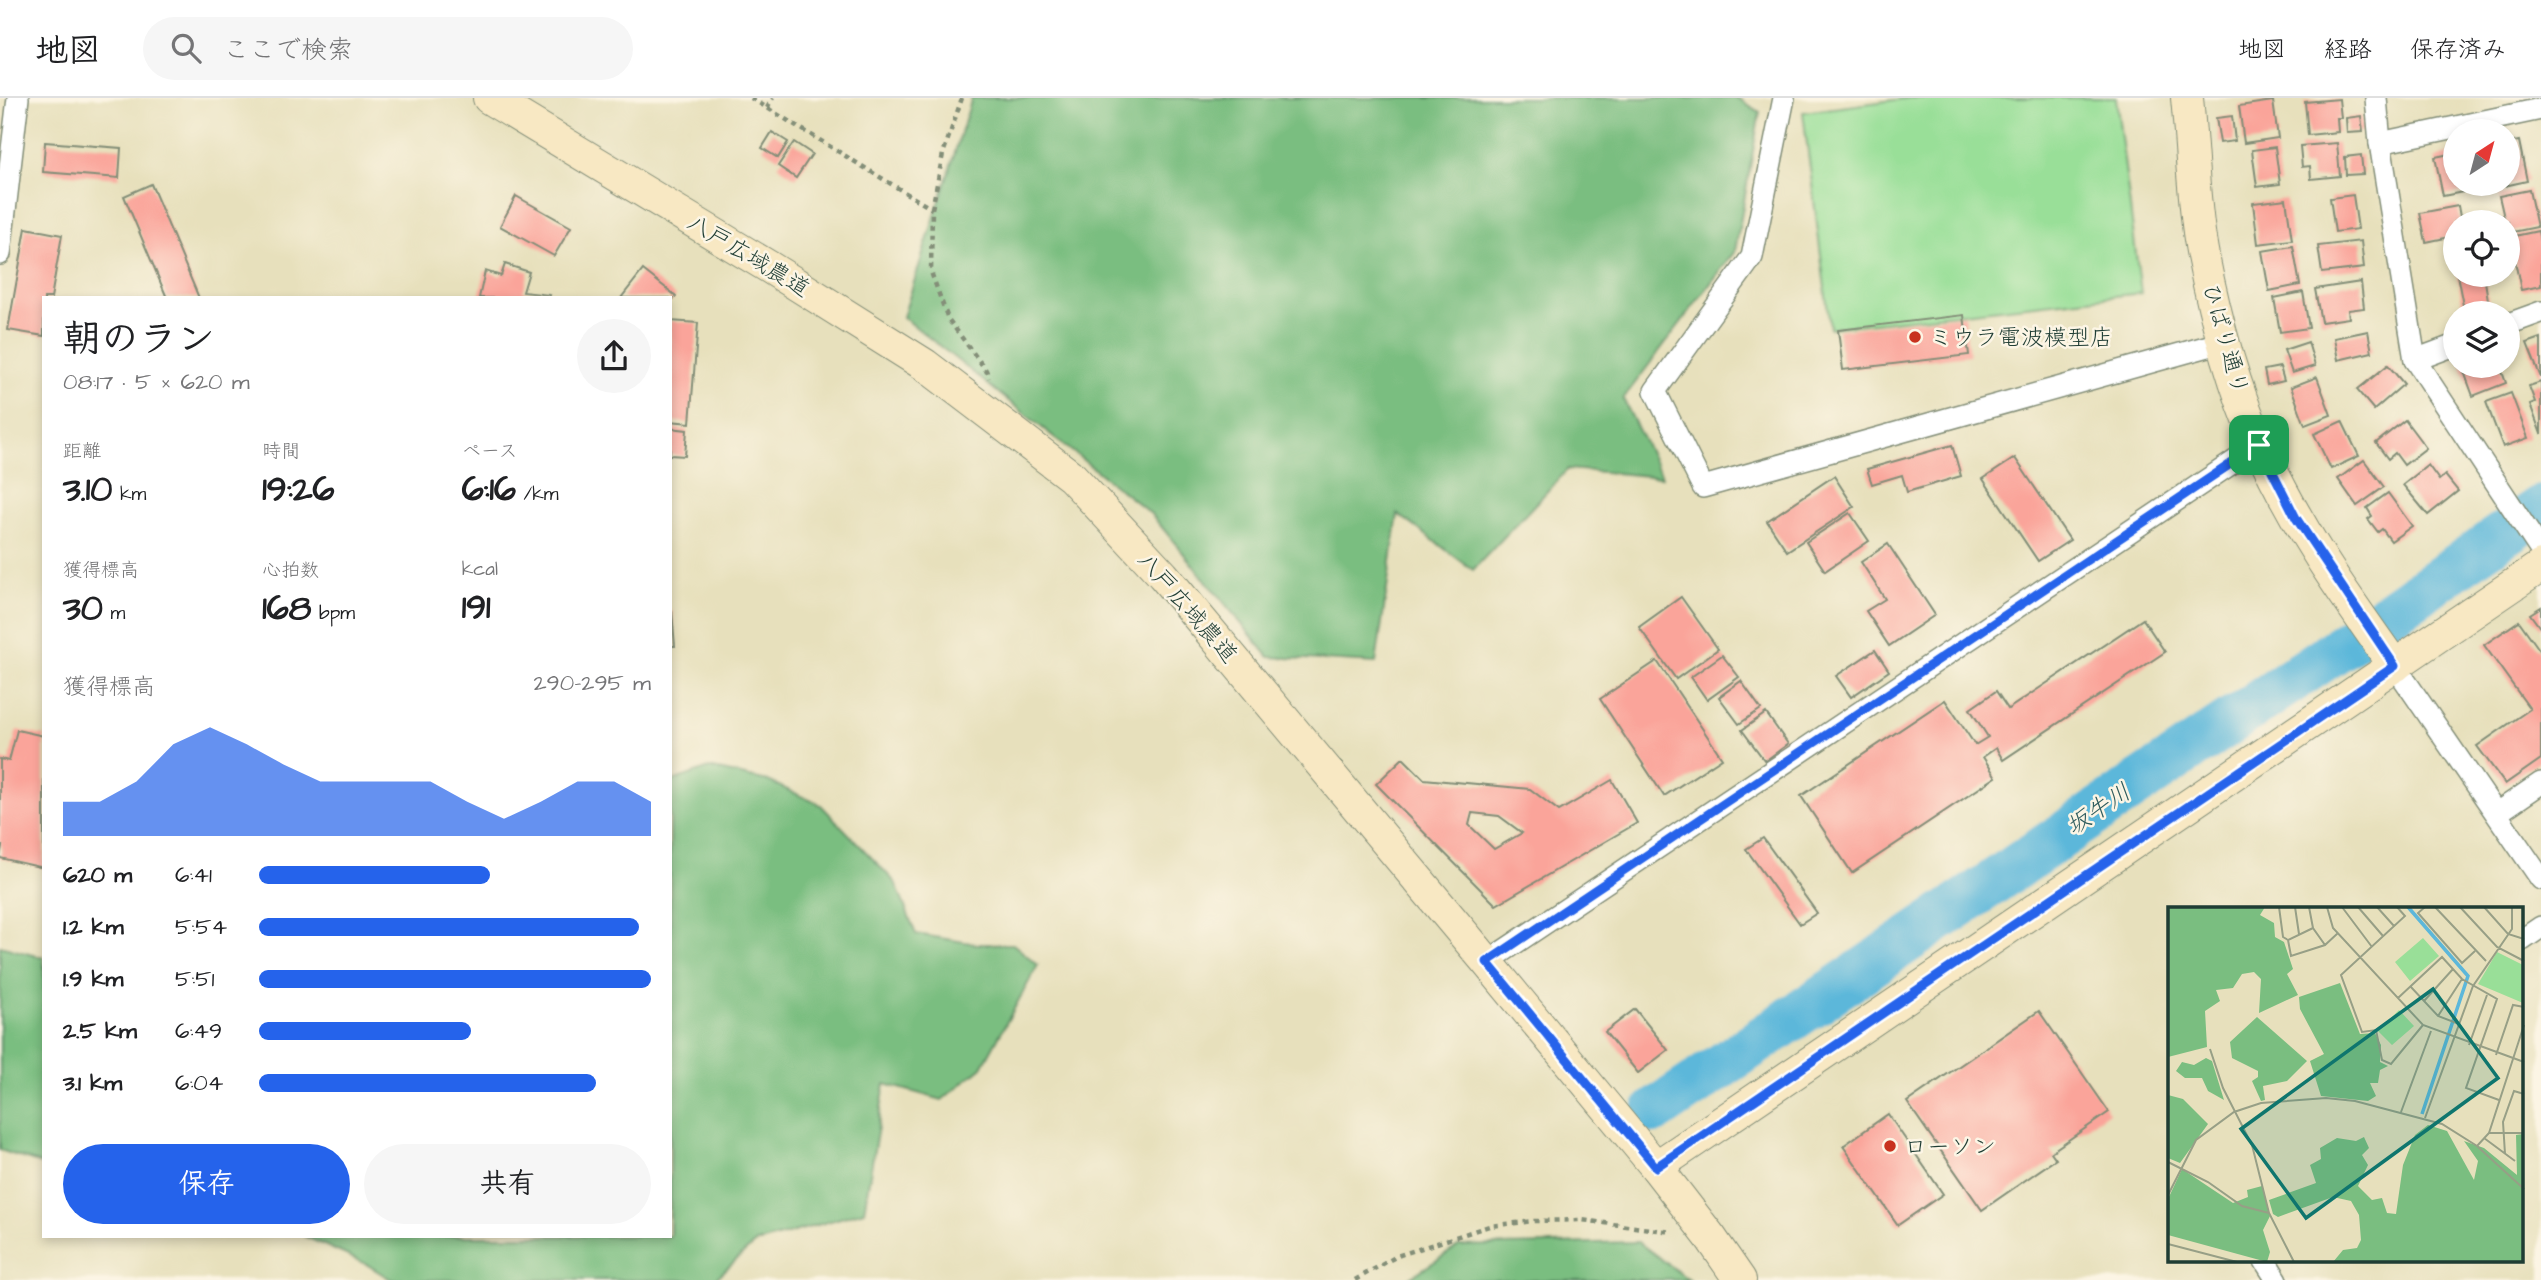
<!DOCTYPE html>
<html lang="ja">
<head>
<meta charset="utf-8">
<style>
  :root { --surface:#fff; --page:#f6f6f6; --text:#202124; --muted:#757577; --line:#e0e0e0; --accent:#2563eb }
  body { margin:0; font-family:"Architects Daughter","Klee One",sans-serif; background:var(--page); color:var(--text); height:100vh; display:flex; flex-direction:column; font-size:26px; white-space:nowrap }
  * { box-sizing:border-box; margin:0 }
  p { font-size:23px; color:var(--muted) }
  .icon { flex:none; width:38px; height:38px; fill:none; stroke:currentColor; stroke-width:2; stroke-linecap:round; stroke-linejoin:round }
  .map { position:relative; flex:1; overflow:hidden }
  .details { position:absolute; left:42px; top:198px; width:630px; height:942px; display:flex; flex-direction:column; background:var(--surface); border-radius:0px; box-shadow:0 4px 10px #0003 }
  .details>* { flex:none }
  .needle { width:46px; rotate:36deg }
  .tools { position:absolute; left:2443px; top:21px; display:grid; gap:14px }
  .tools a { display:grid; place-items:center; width:77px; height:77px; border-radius:50%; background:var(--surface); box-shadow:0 4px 10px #0003; font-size:35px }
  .pin { position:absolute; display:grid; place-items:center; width:60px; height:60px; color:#fff; margin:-30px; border-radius:14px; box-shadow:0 4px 10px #0006 }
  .round { display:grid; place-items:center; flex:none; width:74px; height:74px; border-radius:37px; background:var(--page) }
  .summary { display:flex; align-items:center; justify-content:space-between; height:119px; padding:0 21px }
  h1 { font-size:38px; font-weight:700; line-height:52px }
  .stats { display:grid; grid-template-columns:repeat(3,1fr); gap:10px; height:119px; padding:7px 21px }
  .stats div { display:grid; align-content:center }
  .stats b { font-size:35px; font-weight:700 }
  .stats small { font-size:19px; font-weight:400 }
  .stats p { font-size:19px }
  .chart { height:196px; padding:14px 21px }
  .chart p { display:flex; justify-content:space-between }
  .chart svg { width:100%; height:126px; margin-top:7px; fill:var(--accent); opacity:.7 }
  .button { display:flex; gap:14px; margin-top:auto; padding:14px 21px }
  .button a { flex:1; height:80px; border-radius:42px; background:var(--accent); color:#fff; font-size:28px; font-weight:700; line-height:80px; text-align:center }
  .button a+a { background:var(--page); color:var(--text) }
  ul { padding:0 21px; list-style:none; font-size:23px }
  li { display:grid; grid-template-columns:112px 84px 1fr; align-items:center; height:52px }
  li i { height:18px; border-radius:9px; background:var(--accent) }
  header { display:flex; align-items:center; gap:42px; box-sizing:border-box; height:98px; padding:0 35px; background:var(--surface); border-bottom:2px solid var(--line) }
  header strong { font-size:33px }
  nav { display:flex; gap:38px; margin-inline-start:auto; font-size:24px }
  .search { width:490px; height:63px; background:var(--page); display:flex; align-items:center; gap:18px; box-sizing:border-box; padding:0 24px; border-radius:38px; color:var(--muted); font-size:26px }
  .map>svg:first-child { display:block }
  .green { fill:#99df98; stroke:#5c8e66; stroke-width:2 }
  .forest { fill:#7abe80; stroke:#4c7e5a; stroke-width:2 }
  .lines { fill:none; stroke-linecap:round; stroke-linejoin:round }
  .river { stroke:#5cb7da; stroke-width:46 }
  .building { fill:#faa49a; fill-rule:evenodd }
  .street-casing { stroke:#838e78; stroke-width:24 }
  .secondary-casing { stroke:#838e78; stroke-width:34 }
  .path { stroke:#838e78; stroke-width:4.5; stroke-dasharray:5 5; stroke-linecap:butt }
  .street { stroke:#fff; stroke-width:21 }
  .secondary { stroke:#f8e8c3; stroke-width:32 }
  .route-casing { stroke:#fff; stroke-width:14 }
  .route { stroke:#2563eb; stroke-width:9 }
  .poi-dot { fill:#c8321e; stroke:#fcf5e5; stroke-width:2.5 }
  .labels { text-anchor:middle; stroke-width:5; stroke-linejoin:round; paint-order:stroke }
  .street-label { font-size:23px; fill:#1f3d34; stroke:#fcf5e5 }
  .poi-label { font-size:23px; fill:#1f3d34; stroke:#fcf5e5; text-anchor:start }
  .water-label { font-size:24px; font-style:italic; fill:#2e5c5e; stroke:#fcf5e5 }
  .inset-river { fill:none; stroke:#5cb7da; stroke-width:3.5 }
  .inset-road { fill:none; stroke:#979f86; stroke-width:2 }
  .view { fill:#0f766e; fill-opacity:0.15; stroke:#0f766e; stroke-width:3.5 }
  .inset-edge { fill:none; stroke:#1f3d34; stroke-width:3.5 }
</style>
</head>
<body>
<header>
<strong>地図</strong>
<div class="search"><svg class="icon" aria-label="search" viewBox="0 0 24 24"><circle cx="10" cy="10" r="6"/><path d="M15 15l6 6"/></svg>ここで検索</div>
<nav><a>地図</a><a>経路</a><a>保存済み</a></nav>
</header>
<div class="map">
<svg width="2541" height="1182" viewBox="0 0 2541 1182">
  <rect width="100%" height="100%" fill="#fcf5e5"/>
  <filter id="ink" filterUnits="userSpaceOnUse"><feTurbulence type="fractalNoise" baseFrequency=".0143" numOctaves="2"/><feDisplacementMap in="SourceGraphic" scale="14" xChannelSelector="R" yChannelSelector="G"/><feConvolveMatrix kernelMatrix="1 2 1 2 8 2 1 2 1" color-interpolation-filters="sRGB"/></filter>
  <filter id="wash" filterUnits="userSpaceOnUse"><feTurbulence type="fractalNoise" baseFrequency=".00686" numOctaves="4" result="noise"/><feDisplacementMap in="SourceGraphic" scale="28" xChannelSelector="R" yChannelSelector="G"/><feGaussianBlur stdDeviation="1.57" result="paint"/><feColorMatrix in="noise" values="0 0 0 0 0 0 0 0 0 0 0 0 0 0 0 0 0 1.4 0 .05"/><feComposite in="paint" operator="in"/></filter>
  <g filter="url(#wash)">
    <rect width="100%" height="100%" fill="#e7e0bc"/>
    <path class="green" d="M 1909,0 L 2116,0 L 2141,195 L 1830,230 L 1803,14 Z"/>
    <g class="forest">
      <path d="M 972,0 L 1737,0 L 1760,14 L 1735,153 L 1623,301 L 1662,379 L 1568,371 L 1473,472 L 1398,416 L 1376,565 L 1269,559 L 1151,416 L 903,219 Z"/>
      <path d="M 709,670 L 768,683 L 821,707 L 895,784 L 916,836 L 977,846 L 1013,846 L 1038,867 L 982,969 L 942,1002 L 885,986 L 864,1113 L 754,1146 L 714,1182 L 392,1182 L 366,1166 L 304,1138 L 670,1138 L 670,684 Z"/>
      <path d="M 0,848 L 44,860 L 44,1067 L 0,1052 Z"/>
      <path d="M 1638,1144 L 1689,1182 L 1406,1182 L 1459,1148 Z"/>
    </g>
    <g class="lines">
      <path class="river" d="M 1655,1013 L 2335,553 L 2541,410"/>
    </g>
    <g id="blocks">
      <g class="building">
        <path d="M 2339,1 L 2341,20 L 2337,20 L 2338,34 L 2308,37 L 2305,4 Z"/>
        <path d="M 2273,3 L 2278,40 L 2244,45 L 2239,8 Z"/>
        <path d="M 2232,18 L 2235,43 L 2220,45 L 2216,20 Z"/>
        <path d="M 2361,18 L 2363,34 L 2347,35 L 2346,20 Z"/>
        <path d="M 772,34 L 788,44 L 778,60 L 762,50 Z"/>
        <path d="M 2519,43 L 2527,83 L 2500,89 L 2500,86 L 2508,86 L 2508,45 Z"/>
        <path d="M 45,44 L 121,50 L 119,80 L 43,74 Z"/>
        <path d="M 794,44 L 812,56 L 796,80 L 778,68 Z"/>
        <path d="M 2337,45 L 2340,78 L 2311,81 L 2310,68 L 2302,69 L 2300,48 Z"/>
        <path d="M 2275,49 L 2280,86 L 2257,89 L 2252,52 Z"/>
        <path d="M 2455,55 L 2455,86 L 2472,86 L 2473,92 L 2443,98 L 2435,59 Z"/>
        <path d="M 2361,57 L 2363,76 L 2346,77 L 2345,59 Z"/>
        <path d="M 151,86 L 199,200 L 167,200 L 124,98 Z"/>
        <path d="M 2529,92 L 2537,129 L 2508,135 L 2508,124 L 2505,124 L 2499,98 Z"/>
        <path d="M 2353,97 L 2358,131 L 2335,134 L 2330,100 Z"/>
        <path d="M 516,98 L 571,129 L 554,158 L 500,128 Z"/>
        <path d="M 2286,101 L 2292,142 L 2258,146 L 2253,105 Z"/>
        <path d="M 2458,108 L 2461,124 L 2455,124 L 2455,138 L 2426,144 L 2420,115 Z"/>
        <path d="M 26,130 L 62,137 L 51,200 L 44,200 L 44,238 L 8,232 Z"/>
        <path d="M 2538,133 L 2541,148 L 2541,188 L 2521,192 L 2510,139 Z"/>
        <path d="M 2361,143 L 2364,170 L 2322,175 L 2318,148 Z"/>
        <path d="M 2293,148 L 2300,187 L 2269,193 L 2262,153 Z"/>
        <path d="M 505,166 L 529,174 L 523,194 L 550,197 L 549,200 L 479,200 L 485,173 L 501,178 Z"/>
        <path d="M 643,172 L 676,198 L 670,205 L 670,200 L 621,200 Z"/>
        <path d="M 2457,177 L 2484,177 L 2489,208 L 2464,212 Z"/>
        <path d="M 2361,184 L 2364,210 L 2348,212 L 2349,220 L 2321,224 L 2315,191 Z"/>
        <path d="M 2303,194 L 2309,230 L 2280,234 L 2274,200 Z"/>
        <path d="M 1964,217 L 1969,257 L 1843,272 L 1838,232 Z"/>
        <path d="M 670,223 L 698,225 L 690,325 L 670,323 Z"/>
        <path d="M 2368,233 L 2372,254 L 2338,262 L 2334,240 Z"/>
        <path d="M 2541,240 L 2541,280 L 2527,245 Z"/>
        <path d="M 2308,244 L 2315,268 L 2292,275 L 2284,252 Z"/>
        <path d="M 2388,267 L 2404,286 L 2374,312 L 2357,292 Z"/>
        <path d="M 2462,268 L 2500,268 L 2506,285 L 2473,298 Z"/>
        <path d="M 2280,269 L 2284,283 L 2267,287 L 2264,272 Z"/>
        <path d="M 2317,279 L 2331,317 L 2305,327 L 2291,289 Z"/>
        <path d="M 2541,284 L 2541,336 L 2530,306 L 2535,304 L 2529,288 Z"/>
        <path d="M 2511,295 L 2528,340 L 2503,349 L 2486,304 Z"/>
        <path d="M 2405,322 L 2426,350 L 2404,367 L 2395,355 L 2388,361 L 2376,345 Z"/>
        <path d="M 2342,323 L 2359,358 L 2331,371 L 2314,336 Z"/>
        <path d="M 670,330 L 687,332 L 685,358 L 670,357 Z"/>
        <path d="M 1952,347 L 1961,378 L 1907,394 L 1902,377 L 1872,386 L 1867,371 Z"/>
        <path d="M 2015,360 L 2070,442 L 2038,463 L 1983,381 Z"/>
        <path d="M 2364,362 L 2384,389 L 2357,408 L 2338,381 Z"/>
        <path d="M 2428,367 L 2439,382 L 2445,377 L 2458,393 L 2428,417 L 2403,387 Z"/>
        <path d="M 1834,378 L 1854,409 L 1787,453 L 1767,423 Z"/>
        <path d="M 2388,395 L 2412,428 L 2391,443 L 2382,431 L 2378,434 L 2368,421 L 2372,418 L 2367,410 Z"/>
        <path d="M 1850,415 L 1869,443 L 1825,473 L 1806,444 Z"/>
        <path d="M 1888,446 L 1935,517 L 1889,548 L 1866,513 L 1885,501 L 1861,464 Z"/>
        <path d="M 1681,499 L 1718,551 L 1676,581 L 1639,529 Z"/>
        <path d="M 2541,509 L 2541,531 L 2530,516 Z"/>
        <path d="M 670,513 L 672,513 L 675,548 L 670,548 Z"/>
        <path d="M 2143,521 L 2165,554 L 2003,662 L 1996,650 L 1983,659 L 1996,679 L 1852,775 L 1801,698 L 1945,602 L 1975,647 L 1988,639 L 1970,611 L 1996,593 L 2008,611 Z"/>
        <path d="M 2519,523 L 2541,554 L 2541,661 L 2505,686 L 2477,648 L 2530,611 L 2484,547 Z"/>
        <path d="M 1875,552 L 1889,573 L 1851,599 L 1836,578 Z"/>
        <path d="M 1722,557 L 1739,579 L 1707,602 L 1691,579 Z"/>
        <path d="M 1657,563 L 1722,660 L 1664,698 L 1600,601 Z"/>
        <path d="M 1741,583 L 1761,611 L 1739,626 L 1719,599 Z"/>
        <path d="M 1766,615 L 1788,646 L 1765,663 L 1742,632 Z"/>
        <path d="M 17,632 L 44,638 L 44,770 L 0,760 L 2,748 L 0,748 L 0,661 L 9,663 Z"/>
        <path d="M 1403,660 L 1424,681 L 1530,691 L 1559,713 L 1612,682 L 1637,725 L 1496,807 L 1376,686 ZM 1472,715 L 1499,718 L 1522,735 L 1494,751 L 1469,727 Z"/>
        <path d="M 1763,740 L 1817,815 L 1800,826 L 1746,751 Z"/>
        <path d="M 1635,911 L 1668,952 L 1638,975 L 1605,934 Z"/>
        <path d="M 2039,913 L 2109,1014 L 2051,1054 L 2056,1061 L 1982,1112 L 1907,1004 Z"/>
        <path d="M 1888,1016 L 1943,1096 L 1898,1127 L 1843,1048 Z"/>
      </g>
    </g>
  </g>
  <g filter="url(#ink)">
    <use href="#blocks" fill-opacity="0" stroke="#838e78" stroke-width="2"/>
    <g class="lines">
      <defs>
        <g id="street">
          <path d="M 1784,0 L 1752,159 L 1655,293 L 1703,389 L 2223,244"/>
          <path d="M 2376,0 L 2380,45 L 2415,262 L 2541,453"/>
          <path d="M 2380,45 L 2541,11"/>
          <path d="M 0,156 L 18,0"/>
          <path d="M 2508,226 L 2541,214"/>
          <path d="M 2415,262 L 2455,247"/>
          <path d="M 2395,568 L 2541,781"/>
          <path d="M 2497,715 L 2541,685"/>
          <path d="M 2522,842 L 2541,829"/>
          <path d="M 1487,864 L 2259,347"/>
          <path d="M 2265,1163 L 2277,1182"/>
        </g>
        <g id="secondary">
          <path d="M 489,0 L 769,169 L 925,267 L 1072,379 L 1163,477 L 1487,864 L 1656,1069 L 1711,1140 L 1740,1182"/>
          <path d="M 2187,0 C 2192,49 2193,105 2202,153 C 2215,219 2232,285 2259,346 C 2294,426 2345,498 2395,568"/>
          <path d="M 1656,1069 L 2541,468"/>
        </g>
      </defs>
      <use href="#street" class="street-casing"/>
      <use href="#secondary" class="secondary-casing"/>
      <g class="path">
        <path d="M 751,0 L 932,111"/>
        <path d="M 962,0 L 943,56 L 932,111 L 931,174 L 948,221 L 986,272 L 989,280"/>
        <path d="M 767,10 L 773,0"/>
        <path d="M 1355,1182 L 1397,1158 L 1489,1128 L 1534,1123 L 1582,1122 L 1672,1134"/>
      </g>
      <use href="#street" class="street"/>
      <use href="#secondary" class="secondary"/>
    </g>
  </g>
  <g class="lines" filter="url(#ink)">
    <defs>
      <path id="route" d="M 2259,347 L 2296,420 L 2395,568 L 1656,1069 L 1487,864 Z"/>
    </defs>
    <use href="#route" class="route-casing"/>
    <use href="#route" class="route"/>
  </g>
  <g class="poi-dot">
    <circle cx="1915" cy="239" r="7"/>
    <circle cx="1890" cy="1048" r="7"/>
  </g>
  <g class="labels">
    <g class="street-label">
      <text transform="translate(749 157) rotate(31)" y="8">八戸広域農道</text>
      <text transform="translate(2226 241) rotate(74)" y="8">ひばり通り</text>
      <text transform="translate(1188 509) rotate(49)" y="8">八戸広域農道</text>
    </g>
    <g class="poi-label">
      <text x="1929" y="247">ミウラ電波模型店</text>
      <text x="1904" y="1056">ローソン</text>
    </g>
    <g class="water-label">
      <text transform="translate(2098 711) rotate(-34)" y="8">坂牛川</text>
    </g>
  </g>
  <g transform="translate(2168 809)">
    <rect width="355" height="355" fill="#e7e0bc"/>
    <path d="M 255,31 L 271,49 L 242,74 L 227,55 ZM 329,45 L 355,58 L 355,96 L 310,77 ZM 231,103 L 246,119 L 224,138 L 210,124 Z" fill="#99df98"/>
    <path d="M 0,0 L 97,0 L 92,8 L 106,16 L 107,30 L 116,35 L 125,62 L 119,67 L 130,88 L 91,106 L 93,72 L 86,65 L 74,67 L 65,81 L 48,83 L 52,94 L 37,104 L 39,140 L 0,150 ZM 172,76 L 192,127 L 207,126 L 213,138 L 212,155 L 220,159 L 212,163 L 210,176 L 202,176 L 208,189 L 200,194 L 153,189 L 142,154 L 156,147 L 132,102 L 131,90 ZM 89,110 L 139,154 L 119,174 L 95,179 L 97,193 L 93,194 L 84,174 L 90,170 L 90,164 L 64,151 L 62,135 ZM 38,151 L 44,154 L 56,193 L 40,184 L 34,171 L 17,171 L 8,164 L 14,155 L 26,158 ZM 0,188 L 15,192 L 40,217 L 12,256 L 0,251 ZM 260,218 L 279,224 L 306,273 L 310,254 L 296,234 L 316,241 L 349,268 L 348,228 L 355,227 L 355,355 L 165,355 L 175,343 L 189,341 L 193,333 L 191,308 L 183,294 L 165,290 L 110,310 L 105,307 L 101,293 L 148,276 L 142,258 L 153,252 L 152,241 L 169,231 L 188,234 L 196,230 L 201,241 L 194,248 L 200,258 L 190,279 L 204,293 L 214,291 L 219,306 L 228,307 L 235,258 L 247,228 ZM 14,262 L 65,296 L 80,290 L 79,283 L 94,279 L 102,309 L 95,323 L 102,345 L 99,355 L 0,328 L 0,292 Z" fill="#7abe80"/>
    <path class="inset-river" d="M 240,0 L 300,69 L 254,207"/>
    <path class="inset-road" d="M 111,0 L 115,30 L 120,33M 127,0 L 131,27M 141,0 L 145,21 L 157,38M 159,0 L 165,21 L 255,118 L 356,155M 174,0 L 204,40M 190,0 L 215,29M 209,0 L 226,19M 229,0 L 237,9 L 173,68 L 194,125 L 208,123 L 214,153 L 223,157 L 255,118M 257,0 L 250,6 L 294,56 L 307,44M 267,0 L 318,54M 292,0 L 329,40 L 356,54M 316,0 L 340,27 L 356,32M 145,21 L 120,33 L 123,49 L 157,38 L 170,26M 242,79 L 270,109 L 291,117M 230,91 L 274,50 L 294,72 L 329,92 L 298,181 L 331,193M 256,94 L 285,62M 270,109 L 294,72M 301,138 L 319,88M 42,142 L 55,181 L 84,238 L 101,306 L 126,355M 328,148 L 345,98 L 356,100M 233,205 L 263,124M 257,211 L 305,79 L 344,22 L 344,0M 321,226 L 356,226M 316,231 L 347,254M 309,239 L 321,226 L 356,118M 337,247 L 335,215 L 346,184 L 356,187M 0,255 L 40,275 L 74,299 L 101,306M 0,288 L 28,233 L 66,205 L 93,196 L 158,191 L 187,194 L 274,217 L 309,239 L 356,282M 0,337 L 69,355"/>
    <path class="view" d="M 265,82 L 330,171 L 138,311 L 73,222 Z"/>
    <rect width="355" height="355" class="inset-edge"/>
  </g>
</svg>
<div class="tools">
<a><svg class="needle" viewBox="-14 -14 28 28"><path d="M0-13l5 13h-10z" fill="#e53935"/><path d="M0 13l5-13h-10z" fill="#757577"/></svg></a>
<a><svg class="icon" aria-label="locate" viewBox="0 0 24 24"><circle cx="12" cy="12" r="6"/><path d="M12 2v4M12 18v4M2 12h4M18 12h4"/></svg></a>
<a><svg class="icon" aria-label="layers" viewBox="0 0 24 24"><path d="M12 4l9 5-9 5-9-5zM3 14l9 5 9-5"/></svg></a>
</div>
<div class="pin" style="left:2259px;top:347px;background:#1e9e55"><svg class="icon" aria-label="arrive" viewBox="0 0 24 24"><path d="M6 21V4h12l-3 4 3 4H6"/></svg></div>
<section class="details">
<div class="summary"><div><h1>朝のラン</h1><p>08:17 · 5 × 620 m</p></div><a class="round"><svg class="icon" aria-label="share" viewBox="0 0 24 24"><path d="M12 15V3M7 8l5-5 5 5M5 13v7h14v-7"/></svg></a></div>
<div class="stats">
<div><p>距離</p><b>3.10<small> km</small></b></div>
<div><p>時間</p><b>19:26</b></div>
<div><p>ペース</p><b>6:16<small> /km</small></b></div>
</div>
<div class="stats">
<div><p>獲得標高</p><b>30<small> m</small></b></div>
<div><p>心拍数</p><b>168<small> bpm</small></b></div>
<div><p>kcal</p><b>191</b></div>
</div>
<div class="chart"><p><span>獲得標高</span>290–295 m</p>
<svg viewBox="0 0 160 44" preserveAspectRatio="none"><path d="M0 44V32L10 32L20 25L30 12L40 6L50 12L60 19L70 25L80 25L90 25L100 25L110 32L120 38L130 32L140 25L150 25L160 32V44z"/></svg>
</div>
<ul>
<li><b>620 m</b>6:41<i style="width:59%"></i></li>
<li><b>1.2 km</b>5:54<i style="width:97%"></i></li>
<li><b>1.9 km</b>5:51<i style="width:100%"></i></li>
<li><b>2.5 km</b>6:49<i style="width:54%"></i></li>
<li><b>3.1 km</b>6:04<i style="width:86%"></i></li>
</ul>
<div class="button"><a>保存</a><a>共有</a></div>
</section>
</div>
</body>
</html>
